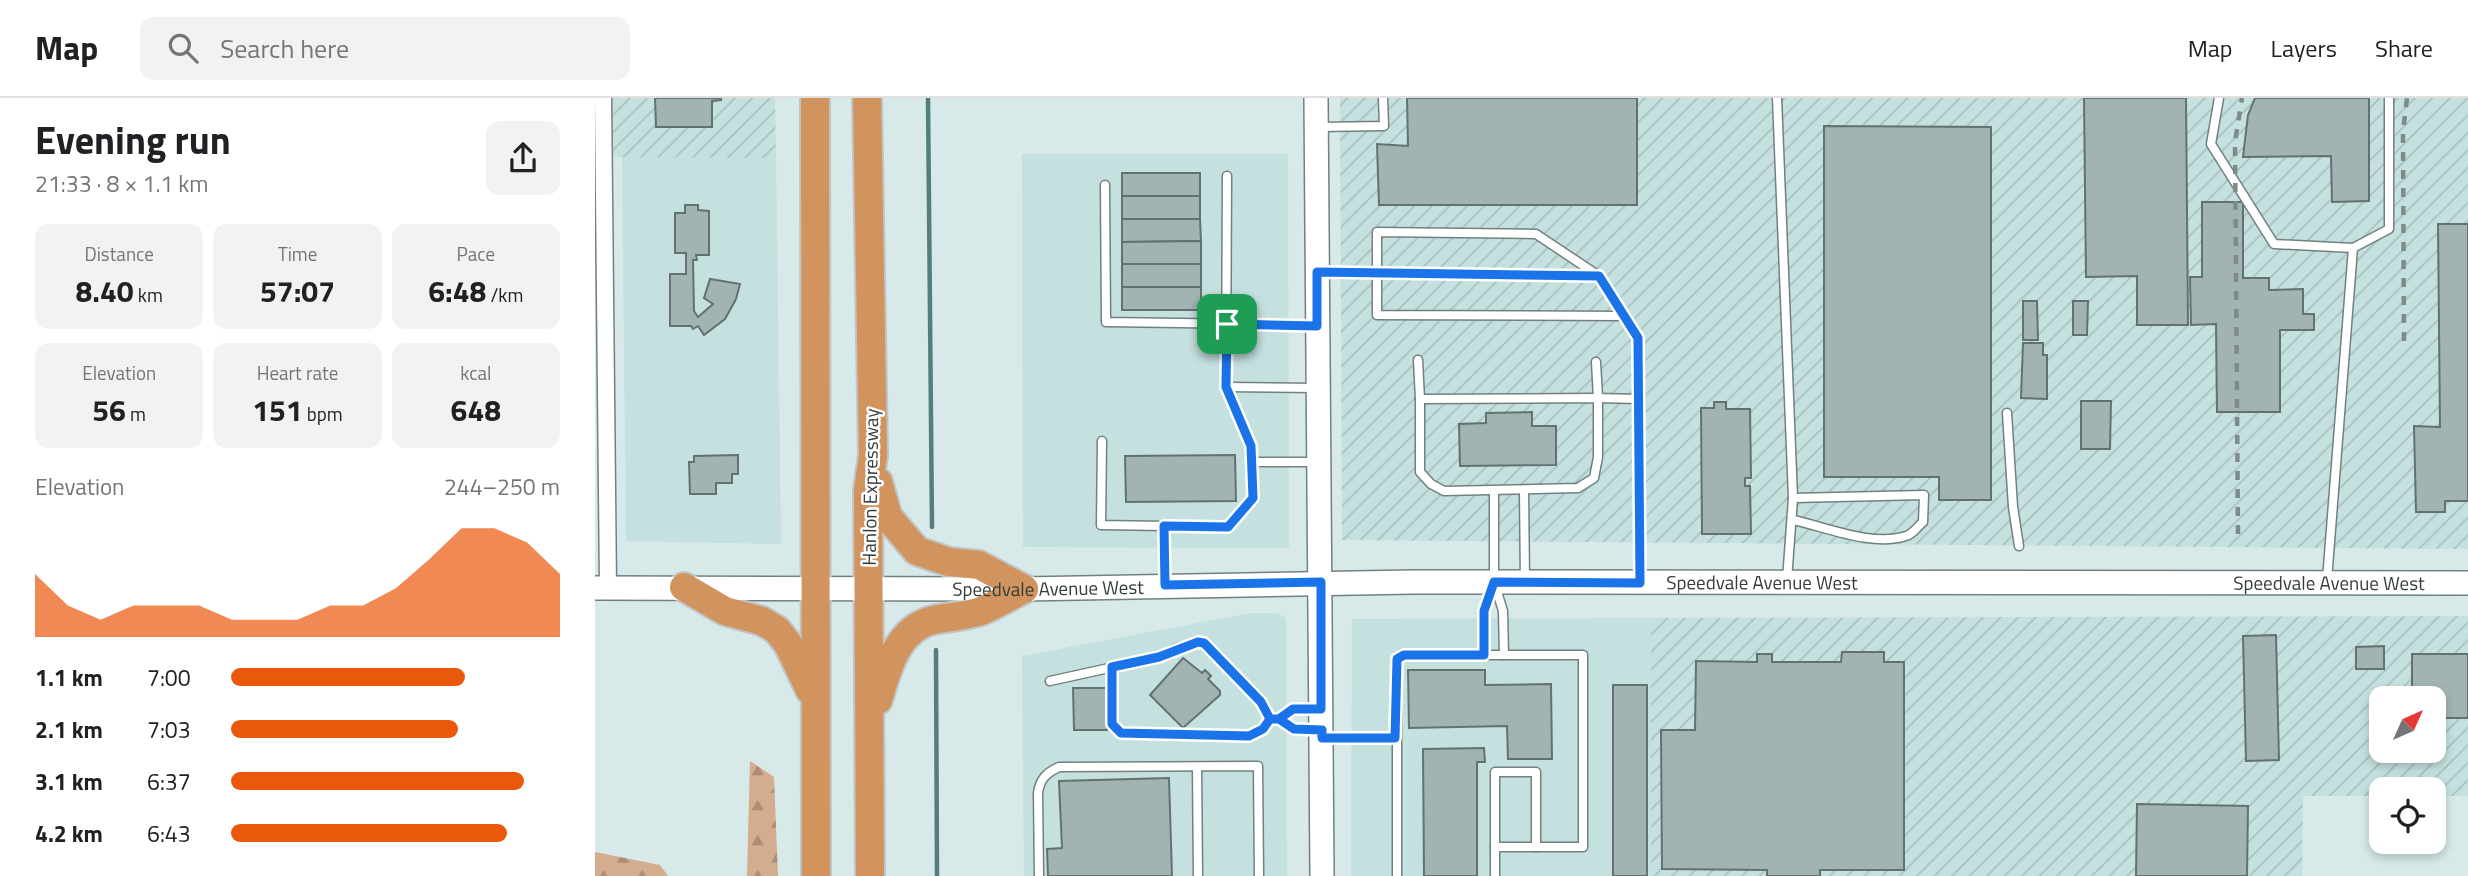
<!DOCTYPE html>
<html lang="en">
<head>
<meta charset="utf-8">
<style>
  :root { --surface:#fff; --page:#f2f2f2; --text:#202124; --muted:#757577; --line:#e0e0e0; --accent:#ea580c }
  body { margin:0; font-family:"Titillium Web",sans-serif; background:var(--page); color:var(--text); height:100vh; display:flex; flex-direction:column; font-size:26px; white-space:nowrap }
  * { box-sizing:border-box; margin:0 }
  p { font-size:23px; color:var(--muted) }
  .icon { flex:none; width:38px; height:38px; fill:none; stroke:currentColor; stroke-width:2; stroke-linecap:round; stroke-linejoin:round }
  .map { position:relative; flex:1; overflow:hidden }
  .details { display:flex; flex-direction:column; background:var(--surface); width:595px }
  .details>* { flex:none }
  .needle { width:46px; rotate:45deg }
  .fabs { position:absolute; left:1774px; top:588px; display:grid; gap:14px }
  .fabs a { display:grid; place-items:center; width:77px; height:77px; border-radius:14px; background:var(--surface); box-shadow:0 4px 10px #0003; font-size:35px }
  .pin { position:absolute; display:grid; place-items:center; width:60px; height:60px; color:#fff; margin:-30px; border-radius:14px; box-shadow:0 4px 10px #0006 }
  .round { display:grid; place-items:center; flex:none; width:74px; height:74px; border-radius:14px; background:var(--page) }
  .summary { display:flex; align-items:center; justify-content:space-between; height:119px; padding:0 35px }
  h1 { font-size:38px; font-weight:700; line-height:52px }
  .figures { display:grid; grid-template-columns:repeat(3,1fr); gap:10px; height:119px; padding:7px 35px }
  .figures div { display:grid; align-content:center; border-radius:14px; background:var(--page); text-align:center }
  .figures b { font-size:30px; font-weight:700 }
  .figures small { font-size:19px; font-weight:400 }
  .figures p { font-size:19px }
  .chart { height:196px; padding:14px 35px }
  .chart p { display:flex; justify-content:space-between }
  .chart svg { width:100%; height:126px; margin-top:7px; fill:var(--accent); opacity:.7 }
  ul { padding:0 35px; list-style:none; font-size:23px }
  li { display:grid; grid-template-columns:112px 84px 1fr; align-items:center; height:52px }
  li i { height:18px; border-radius:9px; background:var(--accent) }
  header { display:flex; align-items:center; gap:42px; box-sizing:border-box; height:98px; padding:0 35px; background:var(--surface); border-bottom:2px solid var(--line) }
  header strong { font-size:33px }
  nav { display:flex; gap:38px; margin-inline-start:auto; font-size:24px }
  .search { width:490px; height:63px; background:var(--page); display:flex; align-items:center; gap:18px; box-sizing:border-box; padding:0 24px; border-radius:14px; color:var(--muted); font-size:26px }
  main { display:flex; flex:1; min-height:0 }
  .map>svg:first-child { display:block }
  .built { fill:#c4e0df }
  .industrial { fill:url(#industrial-furrows); fill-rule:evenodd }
  .forest { fill:url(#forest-firs) }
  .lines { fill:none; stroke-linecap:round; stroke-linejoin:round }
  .stream { stroke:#527e7d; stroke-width:4.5 }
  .building { fill:#a2b3b3; stroke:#627271; stroke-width:2 }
  .service-casing { stroke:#718181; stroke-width:11 }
  .minor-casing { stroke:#718181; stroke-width:19 }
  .secondary-casing { stroke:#718181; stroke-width:26 }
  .trunk-casing { stroke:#c2c4c4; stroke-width:32 }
  .service { stroke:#fff; stroke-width:8 }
  .minor { stroke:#fff; stroke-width:16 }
  .secondary { stroke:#fff; stroke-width:23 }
  .trunk { stroke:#d2945e; stroke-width:28 }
  .rail { stroke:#7f8b8b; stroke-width:4.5; stroke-dasharray:9 9; stroke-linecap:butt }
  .route-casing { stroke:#fff; stroke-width:14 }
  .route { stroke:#1a73e8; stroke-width:9 }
  .labels { text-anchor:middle; stroke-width:5; stroke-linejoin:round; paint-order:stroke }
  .street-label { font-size:19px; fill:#353c3c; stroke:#fff }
</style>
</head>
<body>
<header>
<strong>Map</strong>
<div class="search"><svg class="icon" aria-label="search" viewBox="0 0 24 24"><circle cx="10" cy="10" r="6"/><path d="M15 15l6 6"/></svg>Search here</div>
<nav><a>Map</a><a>Layers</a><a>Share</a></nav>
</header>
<main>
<section class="details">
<div class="summary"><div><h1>Evening run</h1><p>21:33 · 8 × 1.1 km</p></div><a class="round"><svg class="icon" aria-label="share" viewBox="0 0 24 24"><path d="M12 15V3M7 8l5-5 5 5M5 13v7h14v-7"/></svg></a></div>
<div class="figures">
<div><p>Distance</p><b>8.40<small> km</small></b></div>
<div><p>Time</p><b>57:07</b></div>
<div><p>Pace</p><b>6:48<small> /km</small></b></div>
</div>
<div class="figures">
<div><p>Elevation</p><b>56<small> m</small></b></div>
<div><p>Heart rate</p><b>151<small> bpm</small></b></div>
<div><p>kcal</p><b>648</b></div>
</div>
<div class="chart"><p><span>Elevation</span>244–250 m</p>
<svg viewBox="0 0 160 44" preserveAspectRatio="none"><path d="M0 44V22L10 33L20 38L30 33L40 33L50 33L60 38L70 38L80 38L90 33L100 33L110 27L120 17L130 6L140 6L150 11L160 22V44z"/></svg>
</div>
<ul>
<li><b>1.1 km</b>7:00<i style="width:71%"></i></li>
<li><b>2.1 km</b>7:03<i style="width:69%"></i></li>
<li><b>3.1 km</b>6:37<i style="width:89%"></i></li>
<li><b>4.2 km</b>6:43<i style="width:84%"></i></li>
</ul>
</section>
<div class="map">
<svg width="1873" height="778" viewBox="0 0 1873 778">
  <defs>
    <pattern id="industrial-furrows" width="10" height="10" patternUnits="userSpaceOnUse" patternTransform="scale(1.75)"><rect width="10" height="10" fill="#c4e0df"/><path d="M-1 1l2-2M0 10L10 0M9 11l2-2" fill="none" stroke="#a9c1c0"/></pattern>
    <pattern id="forest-firs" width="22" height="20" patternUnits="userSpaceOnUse" patternTransform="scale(1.75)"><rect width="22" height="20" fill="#d4ac8e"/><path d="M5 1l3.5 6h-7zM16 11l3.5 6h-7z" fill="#ad8d75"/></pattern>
  </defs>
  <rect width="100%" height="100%" fill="#d7e9e9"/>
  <g class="built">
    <path d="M 427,56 L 693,56 L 694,450 L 428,449 Z"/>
    <path d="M 27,59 L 181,60 L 186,446 L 31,443 Z"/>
    <path d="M 656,515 L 682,515 L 691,520 L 692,778 L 429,778 L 427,558 Z"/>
    <path d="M 1056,520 L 1056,778 L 756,778 L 757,521 Z"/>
  </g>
  <g class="industrial">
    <path d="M 0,0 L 180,0 L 181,60 L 0,59 Z"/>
    <path d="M 745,0 L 1873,0 L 1873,451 L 747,442 Z"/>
    <path d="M 1873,518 L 1873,698 L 1839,698 L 1839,691 L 1787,691 L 1787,698 L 1708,698 L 1707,778 L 1056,778 L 1056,520 ZM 1787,600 L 1839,600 L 1839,653 L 1787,653 Z"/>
  </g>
  <g class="forest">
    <path d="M 155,663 L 179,679 L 183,778 L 152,778 Z"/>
    <path d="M 0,754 L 65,767 L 73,778 L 0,778 Z"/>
  </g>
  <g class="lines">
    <g class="stream">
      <path d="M 333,0 L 337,429"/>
      <path d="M 341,552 L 342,778"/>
    </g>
  </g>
  <g class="building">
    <path d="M 60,0 L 126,0 L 126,2 L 117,3 L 117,29 L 61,29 Z"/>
    <path d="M 812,0 L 1042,0 L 1042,107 L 784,107 L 782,46 L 813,48 Z"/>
    <path d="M 1489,0 L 1591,0 L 1593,227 L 1542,227 L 1542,178 L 1491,179 Z"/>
    <path d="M 1660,0 L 1774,0 L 1774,103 L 1737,104 L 1736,58 L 1648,59 L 1653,17 Z"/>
    <path d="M 1229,28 L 1396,29 L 1396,402 L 1344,402 L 1344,379 L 1229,379 Z"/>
    <rect x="527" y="75" width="78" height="23"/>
    <rect x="527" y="98" width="78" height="23"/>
    <path d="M 1607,104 L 1648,104 L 1648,180 L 1674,180 L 1674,192 L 1708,191 L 1708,216 L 1719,216 L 1719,232 L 1685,232 L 1685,314 L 1622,314 L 1621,226 L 1596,227 L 1595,179 L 1607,179 Z"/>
    <path d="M 90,107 L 103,107 L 103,112 L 114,113 L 114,157 L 101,157 L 102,162 L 98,162 L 99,213 L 103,219 L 118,206 L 109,200 L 115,181 L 145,186 L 141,201 L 130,221 L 109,237 L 103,228 L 98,231 L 96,228 L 75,228 L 75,176 L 91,176 L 91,155 L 80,155 L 80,115 L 90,115 Z"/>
    <path d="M 527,121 L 605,121 L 606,143 L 527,144 Z"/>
    <path d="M 1843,126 L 1873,126 L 1873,403 L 1850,403 L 1850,414 L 1821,414 L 1819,328 L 1845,329 Z"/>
    <path d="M 606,143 L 606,166 L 527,166 L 527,144 Z"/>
    <rect x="527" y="166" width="79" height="23"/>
    <rect x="527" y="189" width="79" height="23"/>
    <path d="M 1428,203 L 1442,203 L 1443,242 L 1428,242 Z"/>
    <path d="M 1478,203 L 1493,203 L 1492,237 L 1478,237 Z"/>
    <path d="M 1428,245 L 1448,245 L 1448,257 L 1452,257 L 1452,301 L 1426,300 Z"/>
    <path d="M 1486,303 L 1516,303 L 1515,351 L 1486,351 Z"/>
    <path d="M 1119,304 L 1131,304 L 1131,311 L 1155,311 L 1156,380 L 1150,380 L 1150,388 L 1155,388 L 1156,436 L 1107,436 L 1106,310 L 1119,310 Z"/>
    <path d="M 937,314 L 937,328 L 961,328 L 961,367 L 865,368 L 864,326 L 891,325 L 891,315 Z"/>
    <path d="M 143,357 L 143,376 L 137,376 L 137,385 L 121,385 L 121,396 L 95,396 L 94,364 L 99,364 L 99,358 Z"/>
    <path d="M 640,357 L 641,403 L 531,404 L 530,358 Z"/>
    <path d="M 1681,537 L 1684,662 L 1651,663 L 1648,538 Z"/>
    <path d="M 1789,548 L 1789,571 L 1761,571 L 1761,549 Z"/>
    <path d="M 1247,554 L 1289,554 L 1289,564 L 1309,564 L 1309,772 L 1225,772 L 1225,778 L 1172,778 L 1172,772 L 1067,771 L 1066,632 L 1100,632 L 1101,563 L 1162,564 L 1162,556 L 1177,556 L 1177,564 L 1246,564 Z"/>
    <path d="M 1817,556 L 1873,556 L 1873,620 L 1839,620 L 1839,600 L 1817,600 Z"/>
    <path d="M 588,560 L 607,575 L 610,572 L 616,578 L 613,581 L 625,593 L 625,597 L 588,630 L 555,597 Z"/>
    <path d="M 813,572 L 890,572 L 890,587 L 956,586 L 957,661 L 913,661 L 912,628 L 814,630 Z"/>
    <rect x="1018" y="587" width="34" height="191"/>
    <path d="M 478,590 L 511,590 L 512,632 L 479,632 Z"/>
    <path d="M 889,650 L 890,664 L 882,664 L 882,778 L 829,778 L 828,651 Z"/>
    <path d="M 574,680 L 577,778 L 453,778 L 452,751 L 467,750 L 464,683 Z"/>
    <path d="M 1542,706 L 1653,708 L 1652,778 L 1541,778 Z"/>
  </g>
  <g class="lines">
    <defs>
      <g id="service">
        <path d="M 1182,0 L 1198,400"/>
        <path d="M 1624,0 L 1616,46 L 1679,146 L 1758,150"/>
        <path d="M 724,29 L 789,28 L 788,0"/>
        <path d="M 510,87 L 511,224 L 721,227"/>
        <path d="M 725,174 L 1002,178"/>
        <path d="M 1029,218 L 782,217 L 782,134 L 941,136 L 1004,178 L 1043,240 L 1045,482"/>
        <path d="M 823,262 L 825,301"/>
        <path d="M 1001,264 L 1003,300 L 1043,301"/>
        <path d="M 631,289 L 722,290"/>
        <path d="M 1003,300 L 1003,359 L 999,380 L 983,390 L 849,393 L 836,386 L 825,374 L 825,301 Z"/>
        <path d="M 1412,315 L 1418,409 L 1424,448"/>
        <path d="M 507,343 L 506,427 L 633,429 L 658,400 L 656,348 L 631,289 L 632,78"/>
        <path d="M 657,364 L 720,364"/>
        <path d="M 929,392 L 930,484"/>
        <path d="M 569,428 L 570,487"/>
        <path d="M 1192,482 L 1198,400 L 1329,397 L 1328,424 C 1323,428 1318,436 1311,438 C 1277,449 1231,429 1198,422"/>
        <path d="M 1732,482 L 1758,150 L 1794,131 L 1794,0"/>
        <path d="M 900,487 L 908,513 L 909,557"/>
        <path d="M 889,557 L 889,513 L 899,484 L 899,393"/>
        <path d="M 517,569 L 517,626 L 526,635 L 654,638 L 668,631 L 675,621"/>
        <path d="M 455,583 L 564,559 L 582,550 L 607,544 L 666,604 L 675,621"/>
        <path d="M 675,621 L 684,621 L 698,611 L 723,611"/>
        <path d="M 684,621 L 699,631 L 723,632"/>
        <path d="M 730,640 L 800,640"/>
        <path d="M 602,669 L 603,778"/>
        <path d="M 900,749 L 900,674 L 941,674 L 941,749"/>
        <path d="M 444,778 L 443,695 C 445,681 451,675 464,669 L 663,668 L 664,778"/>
        <path d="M 802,778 L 802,561 L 809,557 L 988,557 L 988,749 L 900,749 L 900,778"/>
      </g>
      <path id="minor" d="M 8,0 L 13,490"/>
      <g id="secondary">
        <path d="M 721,0 L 727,778"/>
        <path id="s1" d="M 0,490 L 429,491 L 818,484 L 1873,485"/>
      </g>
      <g id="trunk">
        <path d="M 220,0 L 221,778"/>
        <path d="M 272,0 L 278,357 L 273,393 L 275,778"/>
        <path d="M 283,384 L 293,419 L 322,453 L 354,464 L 384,467 L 429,491"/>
        <path d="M 89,489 L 130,513 L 167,523 L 182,532 L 193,546 L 215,592"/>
        <path d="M 283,602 C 292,571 302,531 338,522 C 354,519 371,518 386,513 C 401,507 415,498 429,491"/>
      </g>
    </defs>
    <use href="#service" class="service-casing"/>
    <use href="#minor" class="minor-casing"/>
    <use href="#secondary" class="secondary-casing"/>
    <use href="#trunk" class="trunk-casing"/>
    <use href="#service" class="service"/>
    <use href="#minor" class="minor"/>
    <use href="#secondary" class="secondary"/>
    <use href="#trunk" class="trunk"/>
    <g class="rail">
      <path d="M 1809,243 L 1808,34 L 1812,0"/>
      <path d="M 1643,436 L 1640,44 L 1647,0"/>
    </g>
  </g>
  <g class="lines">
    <defs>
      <path id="route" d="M 632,226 L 631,289 L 656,348 L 658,400 L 633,429 L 569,428 L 570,487 L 726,484 L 726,611 L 698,611 L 684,621 L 675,621 L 668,631 L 654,638 L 526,635 L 517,626 L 517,569 L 564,559 L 603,544 L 609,545 L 666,604 L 675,621 L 684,621 L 699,631 L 727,632 L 727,640 L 800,640 L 802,561 L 809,557 L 889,557 L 889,513 L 899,484 L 1045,485 L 1043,240 L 1004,178 L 722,174 L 722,228 L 632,226"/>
    </defs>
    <use href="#route" class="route-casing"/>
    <use href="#route" class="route"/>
  </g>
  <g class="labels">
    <g class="street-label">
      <text transform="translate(275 389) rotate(-89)" y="7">Hanlon Expressway</text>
      <text dy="7" stroke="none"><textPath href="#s1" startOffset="1167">Speedvale Avenue West</textPath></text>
      <text dy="7" stroke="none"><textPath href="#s1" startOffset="1734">Speedvale Avenue West</textPath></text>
      <text dy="7" stroke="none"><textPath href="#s1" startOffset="453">Speedvale Avenue West</textPath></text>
    </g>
  </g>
</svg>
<div class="fabs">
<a><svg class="needle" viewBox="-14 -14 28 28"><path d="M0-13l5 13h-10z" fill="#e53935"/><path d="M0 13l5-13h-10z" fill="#757577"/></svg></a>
<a><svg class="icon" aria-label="locate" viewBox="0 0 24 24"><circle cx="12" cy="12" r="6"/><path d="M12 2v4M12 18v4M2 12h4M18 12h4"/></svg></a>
</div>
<div class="pin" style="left:632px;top:226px;background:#1e9e55"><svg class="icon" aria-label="arrive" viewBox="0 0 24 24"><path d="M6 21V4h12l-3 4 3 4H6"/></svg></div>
</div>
</main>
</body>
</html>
